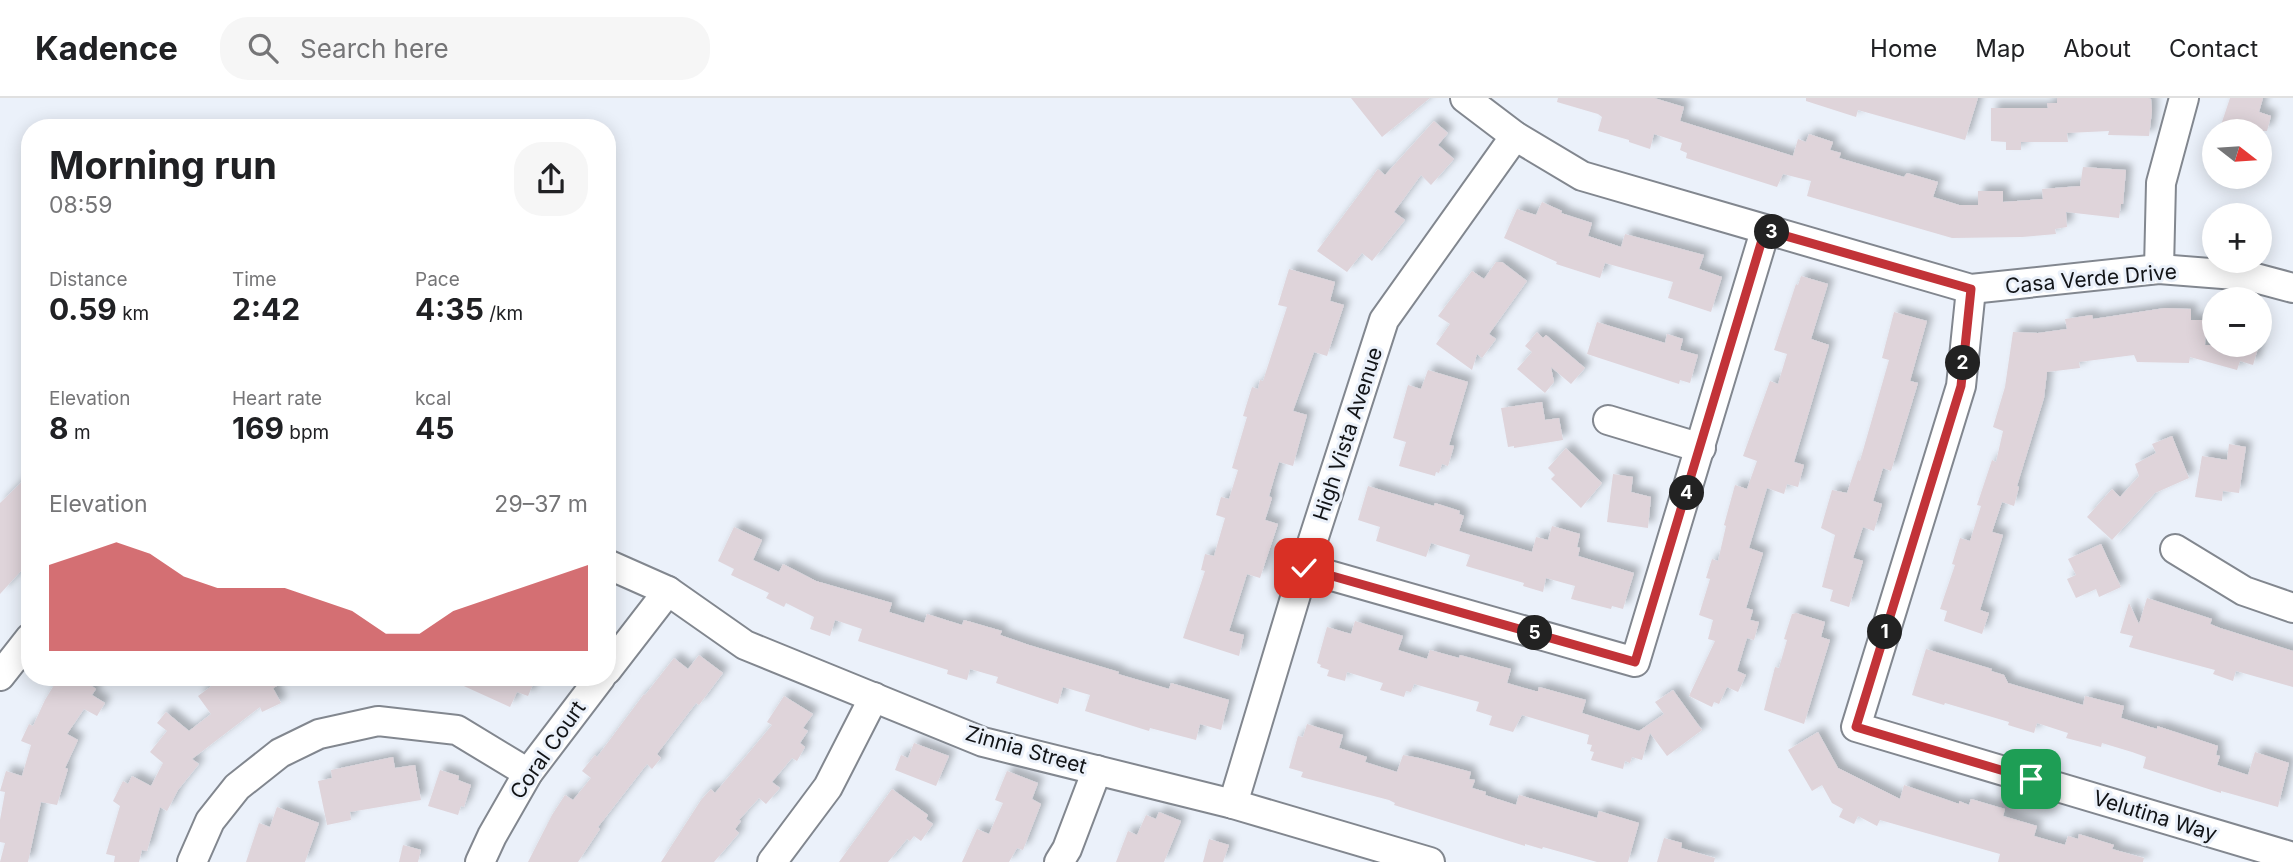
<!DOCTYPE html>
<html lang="en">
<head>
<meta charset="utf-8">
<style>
  :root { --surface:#fff; --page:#f6f6f6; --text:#202124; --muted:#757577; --line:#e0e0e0; --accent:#c23338 }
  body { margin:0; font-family:Inter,sans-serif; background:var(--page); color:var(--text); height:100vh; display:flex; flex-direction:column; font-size:26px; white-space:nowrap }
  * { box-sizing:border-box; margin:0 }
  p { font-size:23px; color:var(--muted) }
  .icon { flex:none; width:38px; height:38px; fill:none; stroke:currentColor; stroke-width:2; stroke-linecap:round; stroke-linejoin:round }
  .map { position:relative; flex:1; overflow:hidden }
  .panel { position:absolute; left:21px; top:21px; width:595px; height:567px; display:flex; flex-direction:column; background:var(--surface); border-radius:28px; box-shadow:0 4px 18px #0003 }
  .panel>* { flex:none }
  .needle { width:46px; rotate:107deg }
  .fabs { position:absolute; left:2202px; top:21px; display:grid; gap:14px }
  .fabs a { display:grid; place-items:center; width:70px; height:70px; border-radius:50%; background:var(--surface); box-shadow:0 4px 18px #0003; font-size:35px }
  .pin { position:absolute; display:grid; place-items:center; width:60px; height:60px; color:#fff; margin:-30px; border-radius:14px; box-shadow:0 4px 10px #0006 }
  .km { position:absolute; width:35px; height:35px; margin:-18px; border-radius:50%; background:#222; color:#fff; font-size:19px; line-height:35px; text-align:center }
  .round { display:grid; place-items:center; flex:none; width:74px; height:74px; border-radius:28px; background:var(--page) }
  .headline { display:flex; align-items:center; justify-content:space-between; height:119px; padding:0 28px }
  h1 { font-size:38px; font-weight:700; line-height:52px }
  .stats { display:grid; grid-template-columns:repeat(3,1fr); gap:10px; height:119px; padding:7px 28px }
  .stats div { display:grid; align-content:center }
  .stats b { font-size:30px; font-weight:700 }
  .stats small { font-size:19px; font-weight:400 }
  .stats p { font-size:19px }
  .chart { height:196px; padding:14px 28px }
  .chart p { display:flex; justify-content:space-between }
  .chart svg { width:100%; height:126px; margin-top:7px; fill:var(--accent); opacity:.7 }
  header { display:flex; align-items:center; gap:42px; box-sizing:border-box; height:98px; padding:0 35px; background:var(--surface); border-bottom:2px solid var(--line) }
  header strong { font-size:33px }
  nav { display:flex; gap:38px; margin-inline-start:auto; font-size:24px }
  .search { width:490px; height:63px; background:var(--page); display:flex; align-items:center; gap:18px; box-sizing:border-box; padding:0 24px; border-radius:28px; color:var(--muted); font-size:26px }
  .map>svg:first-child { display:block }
  .building { fill:#dfd4da; filter:url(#shadow) }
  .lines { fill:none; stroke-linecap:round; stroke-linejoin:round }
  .minor-casing { stroke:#82878f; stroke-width:32 }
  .minor { stroke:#fff; stroke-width:28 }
  .route-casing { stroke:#fff; stroke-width:14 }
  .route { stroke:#c23338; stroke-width:9 }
  .labels { text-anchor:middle; stroke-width:6; stroke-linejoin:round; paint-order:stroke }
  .street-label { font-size:21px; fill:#121417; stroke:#ebf1fa }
</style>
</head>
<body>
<header>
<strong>Kadence</strong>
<div class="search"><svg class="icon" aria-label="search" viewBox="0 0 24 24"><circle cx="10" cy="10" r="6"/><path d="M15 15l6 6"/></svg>Search here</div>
<nav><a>Home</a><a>Map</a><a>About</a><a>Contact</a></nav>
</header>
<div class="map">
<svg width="2293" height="764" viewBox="0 0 2293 764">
  <defs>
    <filter id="shadow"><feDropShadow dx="6" dy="-6" stdDeviation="3.5" flood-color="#0004"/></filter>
  </defs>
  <rect width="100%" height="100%" fill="#ebf1fa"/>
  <g class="building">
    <path d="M 1351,0 L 1430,0 L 1382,39 Z"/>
    <path d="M 1558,0 L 1654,0 L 1684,9 L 1680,23 L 1793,58 L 1798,41 L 1806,44 L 1809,36 L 1833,44 L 1830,52 L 1841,55 L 1839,60 L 1904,79 L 1907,75 L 1938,84 L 1933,99 L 1959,107 L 1978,107 L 1978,93 L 2003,93 L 2003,104 L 2043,101 L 2042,91 L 2080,88 L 2083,69 L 2126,72 L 2123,106 L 2121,106 L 2119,120 L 2066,114 L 2067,129 L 2055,131 L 2056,136 L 2022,139 L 1952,140 L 1807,98 L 1811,83 L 1783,76 L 1777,89 L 1686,60 L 1687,55 L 1680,52 L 1682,45 L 1654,36 L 1650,51 L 1629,44 L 1629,42 L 1598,33 L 1602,19 L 1598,16 L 1557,4 Z"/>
    <path d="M 1806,0 L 1978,0 L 1965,42 L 1858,12 L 1856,19 L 1806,3 Z"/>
    <path d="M 2057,0 L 2148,0 L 2151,1 L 2152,13 L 2149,38 L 2108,37 L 2109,33 L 2067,35 L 2068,44 L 2021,44 L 2021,52 L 2006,52 L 2006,44 L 1991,43 L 1991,10 L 2048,10 L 2047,5 L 2057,5 Z"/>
    <path d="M 2230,0 L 2263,0 L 2259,14 L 2271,18 L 2267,33 L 2219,33 Z"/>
    <path d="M 1434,23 L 1448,35 L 1438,47 L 1454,61 L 1431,87 L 1421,77 L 1394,114 L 1405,122 L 1372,163 L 1362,155 L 1347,174 L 1317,153 L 1378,71 L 1385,77 Z"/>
    <path d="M 1542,104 L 1562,113 L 1561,115 L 1592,125 L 1588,138 L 1621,149 L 1625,136 L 1704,157 L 1699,171 L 1722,179 L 1711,214 L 1668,200 L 1673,184 L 1605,165 L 1600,180 L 1556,166 L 1557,164 L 1504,140 L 1517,111 L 1536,117 Z"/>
    <path d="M 1496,164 L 1502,164 L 1527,183 L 1489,236 L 1496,241 L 1482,260 L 1477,256 L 1472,272 L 1436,246 L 1450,226 L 1438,218 L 1472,173 L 1484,181 Z"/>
    <path d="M 1289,171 L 1335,184 L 1330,203 L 1344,207 L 1327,258 L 1314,254 L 1293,313 L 1307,317 L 1293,368 L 1279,364 L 1269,398 L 1272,400 L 1265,422 L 1278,426 L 1260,480 L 1247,476 L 1229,533 L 1244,537 L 1239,558 L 1183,540 L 1205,473 L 1201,472 L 1205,456 L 1214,458 L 1225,420 L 1216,417 L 1221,399 L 1229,401 L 1238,372 L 1232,370 L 1247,319 L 1243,318 L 1252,289 L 1258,291 L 1260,282 L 1263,283 L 1287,209 L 1278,207 Z"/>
    <path d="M 1801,178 L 1828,186 L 1811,241 L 1829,247 L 1794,364 L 1804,367 L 1798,389 L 1787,386 L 1784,396 L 1767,390 L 1749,450 L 1763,455 L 1746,510 L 1753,512 L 1750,522 L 1759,524 L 1754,542 L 1747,540 L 1737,573 L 1746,577 L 1738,594 L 1727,589 L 1719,606 L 1714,604 L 1712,609 L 1689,598 L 1715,543 L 1708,541 L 1713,522 L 1699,517 L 1710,481 L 1706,480 L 1712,461 L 1718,463 L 1726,428 L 1724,427 L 1735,387 L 1747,391 L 1757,363 L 1743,358 L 1770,283 L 1778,286 L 1787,256 L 1774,252 L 1796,186 L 1798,187 Z"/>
    <path d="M 2165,210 L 2191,211 L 2191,222 L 2206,222 L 2205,247 L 2259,247 L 2253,267 L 2240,263 L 2237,272 L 2190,259 L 2189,265 L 2137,264 L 2134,257 L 2079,264 L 2080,270 L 2047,274 L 2044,300 L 2017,388 L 2019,389 L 2014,408 L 2002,404 L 1992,434 L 2003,437 L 1980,512 L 1989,515 L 1982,536 L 1944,523 L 1947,513 L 1940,511 L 1955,467 L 1952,466 L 1960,440 L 1970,443 L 1981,408 L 1977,407 L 1992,362 L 1996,364 L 2003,333 L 1993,329 L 2005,289 L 2013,234 L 2038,235 L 2067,231 L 2065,221 L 2092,217 L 2093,221 Z"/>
    <path d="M 1894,214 L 1927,223 L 1910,283 L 1918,285 L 1891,373 L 1883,370 L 1873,403 L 1882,406 L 1874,433 L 1863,429 L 1853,460 L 1863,463 L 1849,509 L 1830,503 L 1833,492 L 1822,489 L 1835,437 L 1821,430 L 1832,392 L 1847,395 L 1858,362 L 1860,363 L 1889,262 L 1882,260 Z"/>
    <path d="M 1597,224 L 1665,245 L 1667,236 L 1683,241 L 1680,252 L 1698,257 L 1690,285 L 1680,282 L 1679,286 L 1587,256 Z"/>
    <path d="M 1537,234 L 1543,240 L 1546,237 L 1585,270 L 1571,286 L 1551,269 L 1554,284 L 1545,295 L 1517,271 L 1532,254 L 1525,248 Z"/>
    <path d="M 1428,272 L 1468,284 L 1449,347 L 1454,348 L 1448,368 L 1442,366 L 1439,375 L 1436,374 L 1435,378 L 1399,368 L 1406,344 L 1393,340 L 1408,287 L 1421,291 Z"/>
    <path d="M 1542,304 L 1545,322 L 1559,320 L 1563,342 L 1514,350 L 1514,348 L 1508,349 L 1501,310 Z"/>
    <path d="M 2172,338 L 2189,380 L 2155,395 L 2112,442 L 2087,419 L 2112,391 L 2120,399 L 2139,378 L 2135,366 L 2156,355 L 2152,346 Z"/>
    <path d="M 2229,346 L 2246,349 L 2239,395 L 2223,393 L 2222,403 L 2195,399 L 2202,358 L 2227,362 Z"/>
    <path d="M 1566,350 L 1602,385 L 1581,410 L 1551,381 L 1555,377 L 1548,370 Z"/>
    <path d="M 30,376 L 30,463 L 0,496 L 0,405 Z"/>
    <path d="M 1613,376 L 1633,379 L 1631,394 L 1651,399 L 1648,430 L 1607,424 Z"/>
    <path d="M 1368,388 L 1434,408 L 1435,405 L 1460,413 L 1459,416 L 1464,418 L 1459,433 L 1532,454 L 1536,439 L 1548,442 L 1552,428 L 1580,436 L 1577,449 L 1580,450 L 1578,458 L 1634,475 L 1623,511 L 1612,508 L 1611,511 L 1571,501 L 1575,488 L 1546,480 L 1543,494 L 1523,488 L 1524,485 L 1466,468 L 1470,457 L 1431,445 L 1426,459 L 1376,443 L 1380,429 L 1358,422 Z"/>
    <path d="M 734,429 L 762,442 L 753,462 L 779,474 L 783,466 L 816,483 L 892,505 L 889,514 L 924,525 L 927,516 L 962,527 L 964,522 L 1002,533 L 1000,537 L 1029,547 L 1119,574 L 1118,576 L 1169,591 L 1171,585 L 1229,602 L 1221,632 L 1200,626 L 1196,642 L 1150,630 L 1149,633 L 1085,613 L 1090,597 L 1063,589 L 1058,606 L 996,585 L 998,579 L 970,571 L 967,582 L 947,576 L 948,572 L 858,543 L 862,531 L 835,522 L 830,538 L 810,531 L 814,519 L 786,505 L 784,509 L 766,500 L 769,495 L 731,477 L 734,471 L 718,463 Z"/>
    <path d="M 2101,446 L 2121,489 L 2099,499 L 2096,491 L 2076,500 L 2067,481 L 2076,477 L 2068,461 Z"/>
    <path d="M 2147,500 L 2212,521 L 2210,526 L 2220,530 L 2293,553 L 2293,589 L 2236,573 L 2233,583 L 2213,576 L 2215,572 L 2129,549 L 2133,538 L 2120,535 L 2129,505 L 2139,526 Z"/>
    <path d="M 1796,515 L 1825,524 L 1821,539 L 1830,542 L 1804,626 L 1764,612 L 1775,569 L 1779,570 L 1787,542 L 1784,541 L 1792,516 Z"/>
    <path d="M 1355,523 L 1403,538 L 1398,552 L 1427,561 L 1430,552 L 1459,560 L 1460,557 L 1511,571 L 1507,585 L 1535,593 L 1538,593 L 1539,589 L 1586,602 L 1582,615 L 1639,633 L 1664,616 L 1655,604 L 1673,592 L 1702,632 L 1667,658 L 1650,635 L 1642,662 L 1632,659 L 1630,665 L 1625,663 L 1623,671 L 1591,662 L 1594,654 L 1590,653 L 1592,647 L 1587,646 L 1589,637 L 1522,617 L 1513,634 L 1489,627 L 1492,618 L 1476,613 L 1479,604 L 1414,586 L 1411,594 L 1406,593 L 1404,599 L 1380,592 L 1383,585 L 1347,574 L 1345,583 L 1327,578 L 1329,572 L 1320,569 L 1321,567 L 1317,565 L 1327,529 L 1351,536 Z"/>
    <path d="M 1926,551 L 1992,571 L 1991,573 L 2004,577 L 2008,585 L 2083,607 L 2085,598 L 2124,608 L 2121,620 L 2157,631 L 2157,628 L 2218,648 L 2216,657 L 2220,658 L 2217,667 L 2248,677 L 2255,654 L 2289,665 L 2278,709 L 2221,693 L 2221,695 L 2143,670 L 2146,659 L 2132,654 L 2102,645 L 2101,649 L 2066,640 L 2068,635 L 2037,625 L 2034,635 L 2008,627 L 2009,624 L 1945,605 L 1944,607 L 1912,597 Z"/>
    <path d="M 699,557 L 723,575 L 699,607 L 696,605 L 657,656 L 661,660 L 652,671 L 647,666 L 598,729 L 600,731 L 578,764 L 528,764 L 552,717 L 565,697 L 573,702 L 591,680 L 582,673 L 595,657 L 597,659 L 644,596 L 645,597 L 674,560 L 688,571 Z"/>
    <path d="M 59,579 L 93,579 L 89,586 L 96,591 L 92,597 L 105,605 L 97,618 L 84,611 L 67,636 L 78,642 L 65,670 L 68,671 L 57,707 L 41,704 L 28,764 L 0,764 L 5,745 L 0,744 L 0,722 L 5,694 L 0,693 L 6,673 L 22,678 L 31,647 L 21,643 L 29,626 L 33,628 L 45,602 Z"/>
    <path d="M 224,579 L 294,579 L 273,590 L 281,605 L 262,614 L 260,609 L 192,661 L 199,666 L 178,692 L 167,713 L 160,709 L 147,753 L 142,752 L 139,764 L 114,764 L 115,758 L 106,756 L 120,708 L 113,703 L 123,683 L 128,686 L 132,678 L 151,688 L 163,665 L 150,654 L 167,633 L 157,625 L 166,614 L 189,633 L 211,616 L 198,598 Z"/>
    <path d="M 444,579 L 536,579 L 528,598 L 517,594 L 510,609 Z"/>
    <path d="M 784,598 L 813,616 L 803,630 L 808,633 L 800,645 L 805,649 L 797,663 L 792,660 L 772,684 L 780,690 L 766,706 L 759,700 L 739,722 L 741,723 L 735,731 L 739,735 L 714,764 L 661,764 L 701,702 L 711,691 L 715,695 L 772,627 L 767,624 Z"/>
    <path d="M 1307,626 L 1343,637 L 1339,650 L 1367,659 L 1365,664 L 1397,674 L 1403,657 L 1419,660 L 1471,674 L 1469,681 L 1475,682 L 1472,690 L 1486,694 L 1485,697 L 1516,707 L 1519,697 L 1597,720 L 1599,713 L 1639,725 L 1628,764 L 1597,764 L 1543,749 L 1542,751 L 1525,746 L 1525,748 L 1394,707 L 1395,705 L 1389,702 L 1301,679 L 1303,674 L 1289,670 L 1298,638 L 1303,639 Z"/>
    <path d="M 1818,634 L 1838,670 L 1900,701 L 1904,687 L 1959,706 L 1959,703 L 1969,707 L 1971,701 L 2005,711 L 2003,718 L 2037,728 L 2034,738 L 2065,747 L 2068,738 L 2078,741 L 2079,736 L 2114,747 L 2112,751 L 2144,760 L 2143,764 L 1998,764 L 2000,756 L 1880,722 L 1877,728 L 1858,718 L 1854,726 L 1839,719 L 1843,711 L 1832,705 L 1822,687 L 1812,693 L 1788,652 Z"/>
    <path d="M 914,645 L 949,658 L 936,688 L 895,672 L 901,657 L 908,660 Z"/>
    <path d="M 393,659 L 395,670 L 415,667 L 421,702 L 350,714 L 351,722 L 327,727 L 318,683 L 332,680 L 331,672 Z"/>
    <path d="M 440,672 L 459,678 L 458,682 L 471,687 L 464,709 L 461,708 L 458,717 L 428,708 Z"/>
    <path d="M 1007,673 L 1038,685 L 1032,701 L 1041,706 L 1023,752 L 1017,750 L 1009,764 L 962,764 L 977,731 L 989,736 L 1003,705 L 995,702 Z"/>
    <path d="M 892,691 L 928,717 L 926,721 L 933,726 L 921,743 L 914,738 L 910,743 L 907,741 L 888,764 L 839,764 Z"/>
    <path d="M 277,709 L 319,725 L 305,764 L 246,764 L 259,725 L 270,729 Z"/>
    <path d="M 1159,714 L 1181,723 L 1164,764 L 1116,764 L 1128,733 L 1137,737 L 1146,717 L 1156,721 Z"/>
    <path d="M 1664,740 L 1682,745 L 1681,750 L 1715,760 L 1714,764 L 1657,764 Z"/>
    <path d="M 1209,741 L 1229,747 L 1223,764 L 1203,764 Z"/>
    <path d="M 403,747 L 421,752 L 418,764 L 399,764 Z"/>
  </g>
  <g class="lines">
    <defs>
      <g id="minor">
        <path d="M 1465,0 L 1515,38 L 1582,78 L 1971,191 L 2159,171 L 2248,178 L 2293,190"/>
        <path d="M 2159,171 L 2161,85 L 2184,0"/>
        <path d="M 1971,191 L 1961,288 L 1856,629 L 2293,759"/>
        <path d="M 1608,322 L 1701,350"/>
        <path d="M 2175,451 L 2244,493 L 2293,510"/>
        <path d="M 607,466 L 668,493 L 745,547 L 983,644 L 1233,706 L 1430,764"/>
        <path d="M 1304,470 L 1635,564 L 1765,133"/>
        <path d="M 607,572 L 668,493"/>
        <path d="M 0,578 L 30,540"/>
        <path d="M 1233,706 L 1304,470 L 1384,222 L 1515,38"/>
        <path d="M 192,764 L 210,723 L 237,689 L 280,655 L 319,636 L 378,623 L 457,632 L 528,675"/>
        <path d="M 480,764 L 492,738 L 528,675 L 601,579"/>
        <path d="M 772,764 L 828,689 L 874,599"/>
        <path d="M 1059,764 L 1067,751 L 1097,672"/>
      </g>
    </defs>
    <use href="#minor" class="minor-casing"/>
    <use href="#minor" class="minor"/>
  </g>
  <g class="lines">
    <defs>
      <path id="route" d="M 1304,470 L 1635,564 L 1765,132 L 1971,191 L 1961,288 L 1856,629 L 2031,681"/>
    </defs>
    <use href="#route" class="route-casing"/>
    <use href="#route" class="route"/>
  </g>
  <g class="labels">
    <g class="street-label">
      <text transform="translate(2091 181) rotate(-5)" y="7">Casa Verde Drive</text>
      <text transform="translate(1348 336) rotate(-72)" y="7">High Vista Avenue</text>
      <text transform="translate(548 652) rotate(-55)" y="7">Coral Court</text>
      <text transform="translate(1026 652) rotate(16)" y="7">Zinnia Street</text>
      <text transform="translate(2155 718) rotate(17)" y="7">Velutina Way</text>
    </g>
  </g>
</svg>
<div class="fabs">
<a><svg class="needle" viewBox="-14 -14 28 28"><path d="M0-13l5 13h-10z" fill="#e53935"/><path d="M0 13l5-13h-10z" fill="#757577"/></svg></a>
<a>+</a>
<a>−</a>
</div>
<div class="pin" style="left:2031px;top:681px;background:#1e9e55"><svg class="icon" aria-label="arrive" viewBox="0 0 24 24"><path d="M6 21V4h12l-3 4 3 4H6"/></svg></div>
<div class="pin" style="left:1304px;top:470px;background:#d93025"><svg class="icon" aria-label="check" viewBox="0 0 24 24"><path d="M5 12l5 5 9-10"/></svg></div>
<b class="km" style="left:1885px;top:534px">1</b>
<b class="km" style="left:1963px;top:265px">2</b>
<b class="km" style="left:1772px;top:134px">3</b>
<b class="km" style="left:1687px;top:395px">4</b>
<b class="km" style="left:1535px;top:535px">5</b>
<section class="panel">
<div class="headline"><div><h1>Morning run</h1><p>08:59</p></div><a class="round"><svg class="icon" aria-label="share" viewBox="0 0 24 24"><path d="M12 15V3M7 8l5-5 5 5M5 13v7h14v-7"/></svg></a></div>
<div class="stats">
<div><p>Distance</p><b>0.59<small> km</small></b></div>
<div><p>Time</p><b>2:42</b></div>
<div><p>Pace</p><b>4:35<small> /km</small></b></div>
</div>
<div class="stats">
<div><p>Elevation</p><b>8<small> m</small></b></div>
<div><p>Heart rate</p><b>169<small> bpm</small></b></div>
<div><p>kcal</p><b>45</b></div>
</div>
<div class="chart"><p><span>Elevation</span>29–37 m</p>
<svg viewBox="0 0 160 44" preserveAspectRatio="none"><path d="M0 44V14L10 10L20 6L30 10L40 18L50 22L60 22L70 22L80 26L90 30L100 38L110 38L120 30L130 26L140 22L150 18L160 14V44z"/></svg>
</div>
</section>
</div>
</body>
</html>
